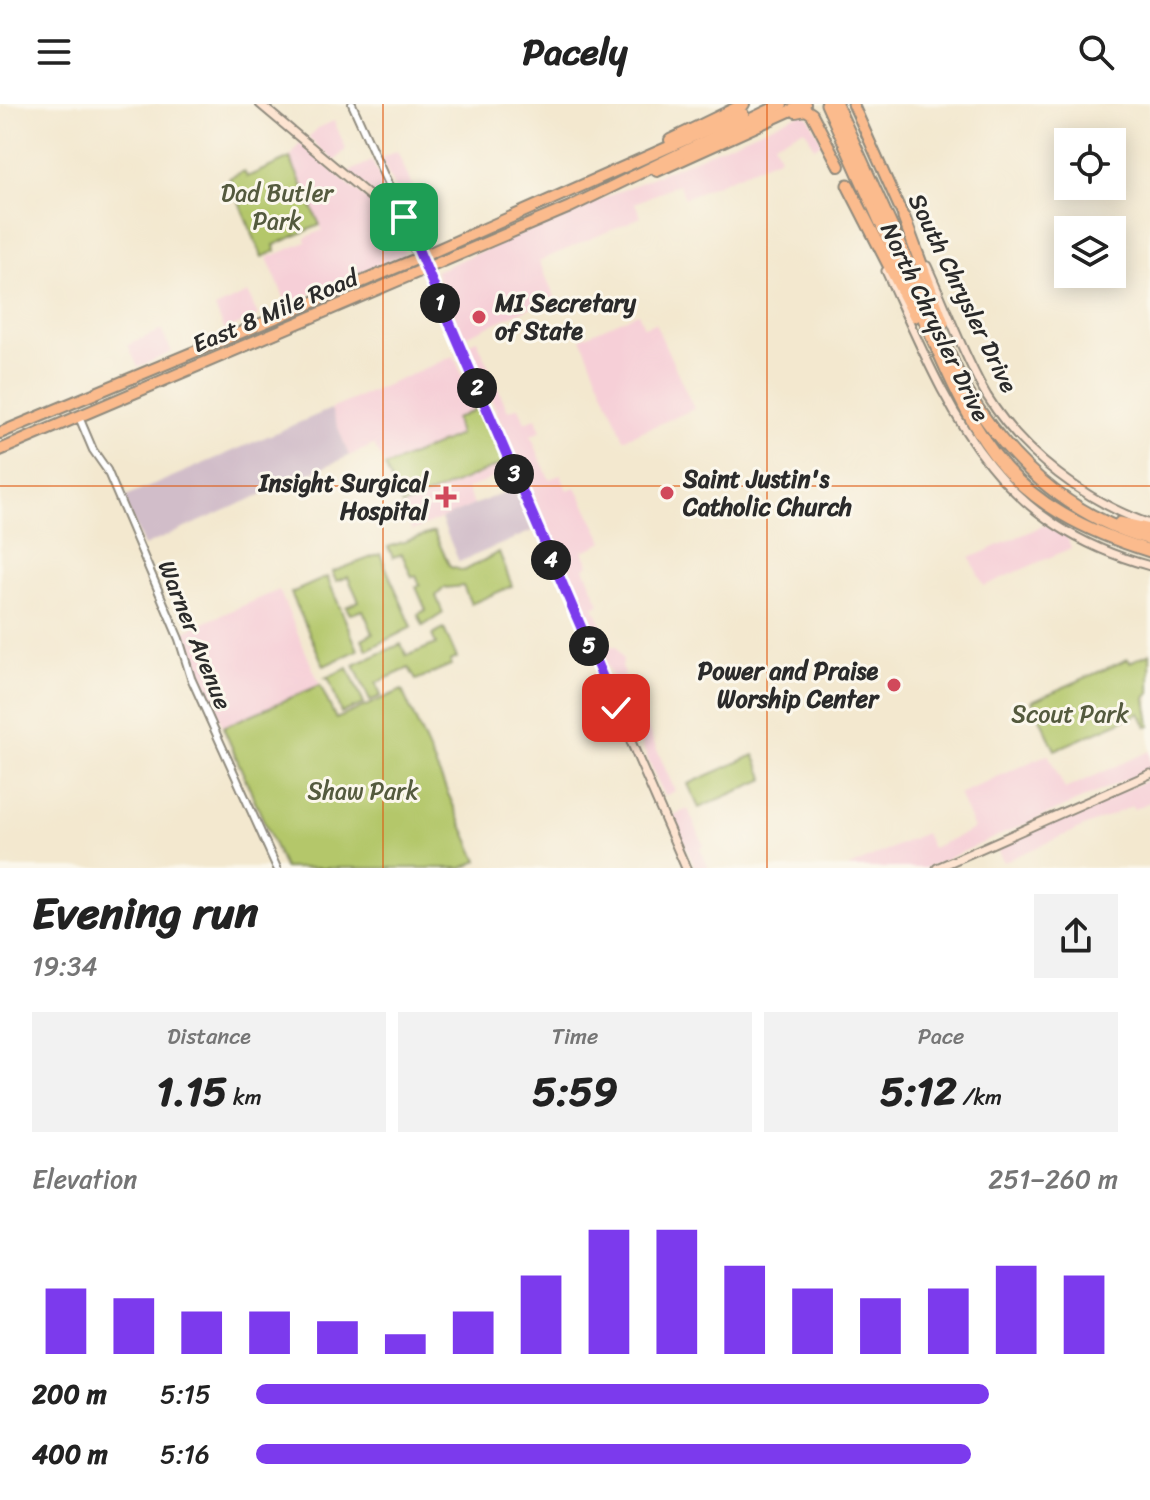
<!DOCTYPE html>
<html lang="en">
<head>
<meta charset="utf-8">
<style>
  :root { --surface:#fff; --page:#f2f2f2; --text:#222; --muted:#767676; --accent:#7c3aed }
  body { margin:0; font-family:Sriracha,sans-serif; background:var(--page); color:var(--text); height:100vh; display:flex; flex-direction:column; font-size:30px; white-space:nowrap }
  * { box-sizing:border-box; margin:0 }
  p { font-size:26px; color:var(--muted) }
  .icon { flex:none; width:44px; height:44px; fill:none; stroke:currentColor; stroke-width:2; stroke-linecap:round; stroke-linejoin:round }
  .map { position:relative; height:764px; overflow:hidden }
  .sheet { display:flex; flex-direction:column; background:var(--surface); flex:1 }
  .sheet>* { flex:none }
  .tools { position:absolute; left:1054px; top:24px; display:grid; gap:16px }
  .tools a { display:grid; place-items:center; width:72px; height:72px; border-radius:0px; background:var(--surface); box-shadow:0 4px 20px #0003; font-size:40px }
  .pin { position:absolute; display:grid; place-items:center; width:68px; height:68px; color:#fff; margin:-34px; border-radius:16px; box-shadow:0 4px 12px #0006 }
  .km { position:absolute; width:40px; height:40px; margin:-20px; border-radius:50%; background:#222; color:#fff; font-size:22px; line-height:40px; text-align:center }
  .round { display:grid; place-items:center; flex:none; width:84px; height:84px; border-radius:0px; background:var(--page) }
  .headline { display:flex; align-items:center; justify-content:space-between; height:136px; padding:0 32px }
  h1 { font-size:44px; font-weight:700; line-height:60px }
  .stats { display:grid; grid-template-columns:repeat(3,1fr); gap:12px; height:136px; padding:8px 32px }
  .stats div { display:grid; align-content:center; border-radius:0px; background:var(--page); text-align:center }
  .stats b { font-size:40px; font-weight:700 }
  .stats small { font-size:22px; font-weight:400 }
  .stats p { font-size:22px }
  .chart { height:224px; padding:16px 32px }
  .chart p { display:flex; justify-content:space-between }
  .chart svg { width:100%; height:144px; margin-top:8px; stroke:var(--accent); stroke-width:6 }
  ul { padding:0 32px; list-style:none; font-size:26px }
  li { display:grid; grid-template-columns:128px 96px 1fr; align-items:center; height:60px }
  li i { height:20px; border-radius:10px; background:var(--accent) }
  header { display:flex; justify-content:space-between; align-items:center; height:104px; padding:0 32px; background:var(--surface); font-size:36px; font-weight:700 }
  .map>svg:first-child { display:block }
  .built { fill:#f6cfd7 }
  .industrial { fill:#d1bdc9 }
  .green { fill:#b4c76b; stroke:#70794b; stroke-width:2 }
  .lines { fill:none; stroke-linecap:round; stroke-linejoin:round }
  .tertiary-casing { stroke:#8f8a7d; stroke-width:10 }
  .secondary-casing { stroke:#8f8a7d; stroke-width:11 }
  .primary-casing { stroke:#8f8a7d; stroke-width:13 }
  .trunk-casing { stroke:#8f8a7d; stroke-width:14 }
  .motorway-casing { stroke:#8f8a7d; stroke-width:15 }
  .tertiary { stroke:#fff; stroke-width:6 }
  .secondary { stroke:#fde4d1; stroke-width:7 }
  .primary { stroke:#fbbb8d; stroke-width:9 }
  .trunk { stroke:#fbbb8d; stroke-width:10 }
  .motorway { stroke:#fbbb8d; stroke-width:11 }
  .route-casing { stroke:#fff; stroke-width:16 }
  .route { stroke:#7c3aed; stroke-width:10 }
  .grid { fill:none; stroke:#df570e; stroke-width:2; stroke-opacity:0.55 }
  .poi-dot { fill:#d1495b; stroke:#fbf7ec; stroke-width:3 }
  .labels { text-anchor:middle; stroke-width:6; stroke-linejoin:round; paint-order:stroke }
  .park-label { font-size:24px; fill:#545a3e; stroke:#fbf7ec }
  .street-label { font-size:24px; fill:#2b2b2b; stroke:#fbf7ec }
  .poi-label { font-size:24px; font-weight:bold; fill:#2b2b2b; stroke:#fbf7ec; text-anchor:start }
</style>
</head>
<body>
<header><svg class="icon" aria-label="menu" viewBox="0 0 24 24"><path d="M4 6h16M4 12h16M4 18h16"/></svg>Pacely<svg class="icon" aria-label="search" viewBox="0 0 24 24"><circle cx="10" cy="10" r="6"/><path d="M15 15l6 6"/></svg></header>
<div class="map">
<svg width="1150" height="764" viewBox="0 0 1150 764">
  <rect width="100%" height="100%" fill="#fbf7ec"/>
  <filter id="ink" filterUnits="userSpaceOnUse"><feTurbulence type="fractalNoise" baseFrequency=".0125" numOctaves="2"/><feDisplacementMap in="SourceGraphic" scale="16" xChannelSelector="R" yChannelSelector="G"/><feConvolveMatrix kernelMatrix="1 2 1 2 8 2 1 2 1" color-interpolation-filters="sRGB"/></filter>
  <filter id="wash" filterUnits="userSpaceOnUse"><feTurbulence type="fractalNoise" baseFrequency=".006" numOctaves="4" result="noise"/><feDisplacementMap in="SourceGraphic" scale="32" xChannelSelector="R" yChannelSelector="G"/><feGaussianBlur stdDeviation="1.8" result="paint"/><feColorMatrix in="noise" values="0 0 0 0 0 0 0 0 0 0 0 0 0 0 0 0 0 1.4 0 .05"/><feComposite in="paint" operator="in"/></filter>
  <g filter="url(#wash)">
    <rect width="100%" height="100%" fill="#f3e8cf"/>
    <g class="built">
      <path d="M 801,9 L 808,12 L 823,39 L 814,43 L 805,25 L 774,39 L 780,53 L 685,94 L 678,80 L 635,99 L 641,113 L 539,157 L 555,193 L 463,233 L 435,167 Z"/>
      <path d="M 334,17 L 346,45 L 335,57 L 308,34 L 318,24 Z"/>
      <path d="M 300,39 L 385,111 L 405,150 L 287,200 L 267,154 L 306,138 L 305,134 L 322,126 L 290,54 Z"/>
      <path d="M 397,47 L 429,121 L 414,128 L 381,54 Z"/>
      <path d="M 372,57 L 389,93 L 382,96 L 348,68 Z"/>
      <path d="M 248,189 L 258,212 L 225,227 L 215,204 Z"/>
      <path d="M 638,209 L 644,223 L 655,219 L 694,305 L 624,335 L 581,234 Z"/>
      <path d="M 161,226 L 172,248 L 138,263 L 128,241 Z"/>
      <path d="M 477,236 L 508,307 L 519,303 L 525,318 L 536,314 L 541,327 L 531,332 L 549,375 L 561,371 L 567,386 L 576,383 L 604,438 L 583,447 L 589,461 L 584,464 L 600,500 L 594,503 L 612,543 L 616,542 L 623,556 L 622,565 L 675,687 L 664,692 L 467,240 Z"/>
      <path d="M 454,252 L 474,299 L 475,306 L 458,312 L 459,331 L 385,363 L 374,341 L 349,352 L 331,305 Z"/>
      <path d="M 503,358 L 508,368 L 467,385 L 474,401 L 412,427 L 401,402 Z"/>
      <path d="M 1047,420 L 1067,432 L 1071,444 L 984,482 L 970,454 Z"/>
      <path d="M 279,486 L 320,581 L 223,623 L 182,528 Z"/>
      <path d="M 1150,647 L 1150,665 L 926,764 L 847,764 L 925,729 L 932,744 L 974,725 L 959,690 L 1048,650 L 1065,685 Z"/>
      <path d="M 1150,675 L 1150,698 L 1134,705 L 1132,702 L 1003,758 L 996,742 Z"/>
      <path d="M 688,705 L 704,742 L 700,744 L 709,764 L 695,764 L 672,712 Z"/>
    </g>
    <g class="industrial">
      <path d="M 331,305 L 349,352 L 144,442 L 123,394 Z"/>
      <path d="M 514,384 L 532,427 L 459,458 L 441,415 Z"/>
    </g>
    <g class="green">
      <path d="M 290,54 L 320,121 L 274,141 L 276,147 L 262,153 L 229,74 L 244,67 L 247,73 Z"/>
      <path d="M 478,297 L 504,359 L 402,402 L 385,363 L 459,331 L 455,315 L 474,306 L 472,299 Z"/>
      <path d="M 434,428 L 450,463 L 464,467 L 499,448 L 512,482 L 471,500 L 463,482 L 444,484 L 436,492 L 443,509 L 423,522 L 418,510 L 426,506 L 416,483 L 420,481 L 416,472 L 412,473 L 402,450 L 393,453 L 388,443 Z"/>
      <path d="M 380,450 L 412,523 L 367,546 L 362,535 L 373,529 L 363,506 L 350,510 L 346,503 L 359,497 L 348,473 L 336,477 L 332,468 Z"/>
      <path d="M 327,473 L 358,546 L 324,562 L 291,489 Z"/>
      <path d="M 444,525 L 457,554 L 450,557 L 451,561 L 416,576 L 409,564 L 376,579 L 381,592 L 370,597 L 354,561 L 401,540 L 407,552 L 436,540 L 432,531 Z"/>
      <path d="M 1150,549 L 1150,589 L 1146,594 L 1150,622 L 1147,623 L 1140,609 L 1055,646 L 1032,597 L 1128,555 L 1130,558 Z"/>
      <path d="M 348,564 L 364,600 L 341,609 L 329,575 L 325,574 Z"/>
      <path d="M 320,581 L 336,615 L 402,586 L 478,757 L 463,764 L 284,764 L 223,623 Z"/>
      <path d="M 754,651 L 765,675 L 699,704 L 688,680 Z"/>
    </g>
  </g>
  <g filter="url(#ink)">
    <g class="lines">
      <defs>
        <g id="tertiary">
          <path d="M 352,0 L 404,116"/>
          <path d="M 79,313 L 93,346 L 107,366 L 179,535 L 191,574 L 277,764"/>
        </g>
        <g id="secondary">
          <path d="M 260,0 L 392,111 L 404,116 L 686,764"/>
          <path d="M 392,112 L 420,153"/>
          <path d="M 927,162 C 947,205 963,251 987,292 C 1023,350 1086,398 1150,420"/>
          <path d="M 886,167 C 949,304 989,418 1150,462"/>
          <path d="M 937,764 L 1150,670"/>
        </g>
        <path id="primary" d="M 853,0 L 904,114"/>
        <g id="trunk">
          <path d="M 796,8 L 806,6 L 812,10 L 839,62"/>
          <path d="M 670,36 L 744,0"/>
          <path d="M 657,67 L 805,0"/>
          <path d="M 0,329 L 419,154 L 743,10"/>
          <path d="M 0,346 L 570,103 L 782,0"/>
        </g>
        <g id="motorway">
          <path d="M 827,0 C 855,63 884,125 912,188 C 975,327 991,398 1150,447"/>
          <path d="M 836,0 L 964,283 C 1008,356 1067,412 1150,435"/>
          <path d="M 848,81 L 915,212"/>
          <path d="M 904,114 L 943,219"/>
          <path d="M 1120,419 L 1150,426"/>
        </g>
      </defs>
      <use href="#tertiary" class="tertiary-casing"/>
      <use href="#secondary" class="secondary-casing"/>
      <use href="#primary" class="primary-casing"/>
      <use href="#trunk" class="trunk-casing"/>
      <use href="#motorway" class="motorway-casing"/>
      <use href="#tertiary" class="tertiary"/>
      <use href="#secondary" class="secondary"/>
      <use href="#primary" class="primary"/>
      <use href="#trunk" class="trunk"/>
      <use href="#motorway" class="motorway"/>
    </g>
  </g>
  <g class="lines" filter="url(#ink)">
    <defs>
      <path id="route" d="M 404,113 L 616,604"/>
    </defs>
    <use href="#route" class="route-casing"/>
    <use href="#route" class="route"/>
  </g>
  <path class="grid" d="M 383,0 L 383,764M 767,0 L 767,764M 0,382 L 1150,382"/>
  <g class="poi-dot">
    <circle cx="479" cy="213" r="8"/>
    <circle cx="667" cy="389" r="8"/>
    <path d="M442 381h8v8h8v8h-8v8h-8v-8h-8v-8h8z"/>
    <circle cx="894" cy="581" r="8"/>
  </g>
  <g class="labels">
    <g class="park-label">
      <text x="277" y="97">Dad Butler<tspan x="277" dy="28">Park</tspan></text>
      <text x="1070" y="618">Scout Park</text>
      <text x="363" y="695">Shaw Park</text>
    </g>
    <g class="street-label">
      <text transform="translate(963 189) rotate(64)" y="8">South Chrysler Drive</text>
      <text transform="translate(275 207) rotate(-23)" y="8">East 8 Mile Road</text>
      <text transform="translate(935 218) rotate(64)" y="8">North Chrysler Drive</text>
      <text transform="translate(195 531) rotate(68)" y="8">Warner Avenue</text>
    </g>
    <g class="poi-label">
      <text x="495" y="207">MI Secretary<tspan x="495" dy="28">of State</tspan></text>
      <text x="683" y="383">Saint Justin's<tspan x="683" dy="28">Catholic Church</tspan></text>
      <text x="428" y="387" text-anchor="end">Insight Surgical<tspan x="428" dy="28">Hospital</tspan></text>
      <text x="878" y="575" text-anchor="end">Power and Praise<tspan x="878" dy="28">Worship Center</tspan></text>
    </g>
  </g>
</svg>
<div class="tools">
<a><svg class="icon" aria-label="locate" viewBox="0 0 24 24"><circle cx="12" cy="12" r="6"/><path d="M12 2v4M12 18v4M2 12h4M18 12h4"/></svg></a>
<a><svg class="icon" aria-label="layers" viewBox="0 0 24 24"><path d="M12 4l9 5-9 5-9-5zM3 14l9 5 9-5"/></svg></a>
</div>
<div class="pin" style="left:404px;top:113px;background:#1e9e55"><svg class="icon" aria-label="arrive" viewBox="0 0 24 24"><path d="M6 21V4h12l-3 4 3 4H6"/></svg></div>
<div class="pin" style="left:616px;top:604px;background:#d93025"><svg class="icon" aria-label="check" viewBox="0 0 24 24"><path d="M5 12l5 5 9-10"/></svg></div>
<b class="km" style="left:440px;top:199px">1</b>
<b class="km" style="left:477px;top:284px">2</b>
<b class="km" style="left:514px;top:370px">3</b>
<b class="km" style="left:551px;top:456px">4</b>
<b class="km" style="left:589px;top:542px">5</b>
</div>
<section class="sheet">
<div class="headline"><div><h1>Evening run</h1><p>19:34</p></div><a class="round"><svg class="icon" aria-label="share" viewBox="0 0 24 24"><path d="M12 15V3M7 8l5-5 5 5M5 13v7h14v-7"/></svg></a></div>
<div class="stats">
<div><p>Distance</p><b>1.15<small> km</small></b></div>
<div><p>Time</p><b>5:59</b></div>
<div><p>Pace</p><b>5:12<small> /km</small></b></div>
</div>
<div class="chart"><p><span>Elevation</span>251–260 m</p>
<svg viewBox="0 0 160 44" preserveAspectRatio="none"><path d="M5 44V24M15 44V27M25 44V31M35 44V31M45 44V34M55 44V38M65 44V31M75 44V20M85 44V6M95 44V6M105 44V17M115 44V24M125 44V27M135 44V24M145 44V17M155 44V20"/></svg>
</div>
<ul>
<li><b>200 m</b>5:15<i style="width:85%"></i></li>
<li><b>400 m</b>5:16<i style="width:83%"></i></li>
</ul>
</section>
</body>
</html>
